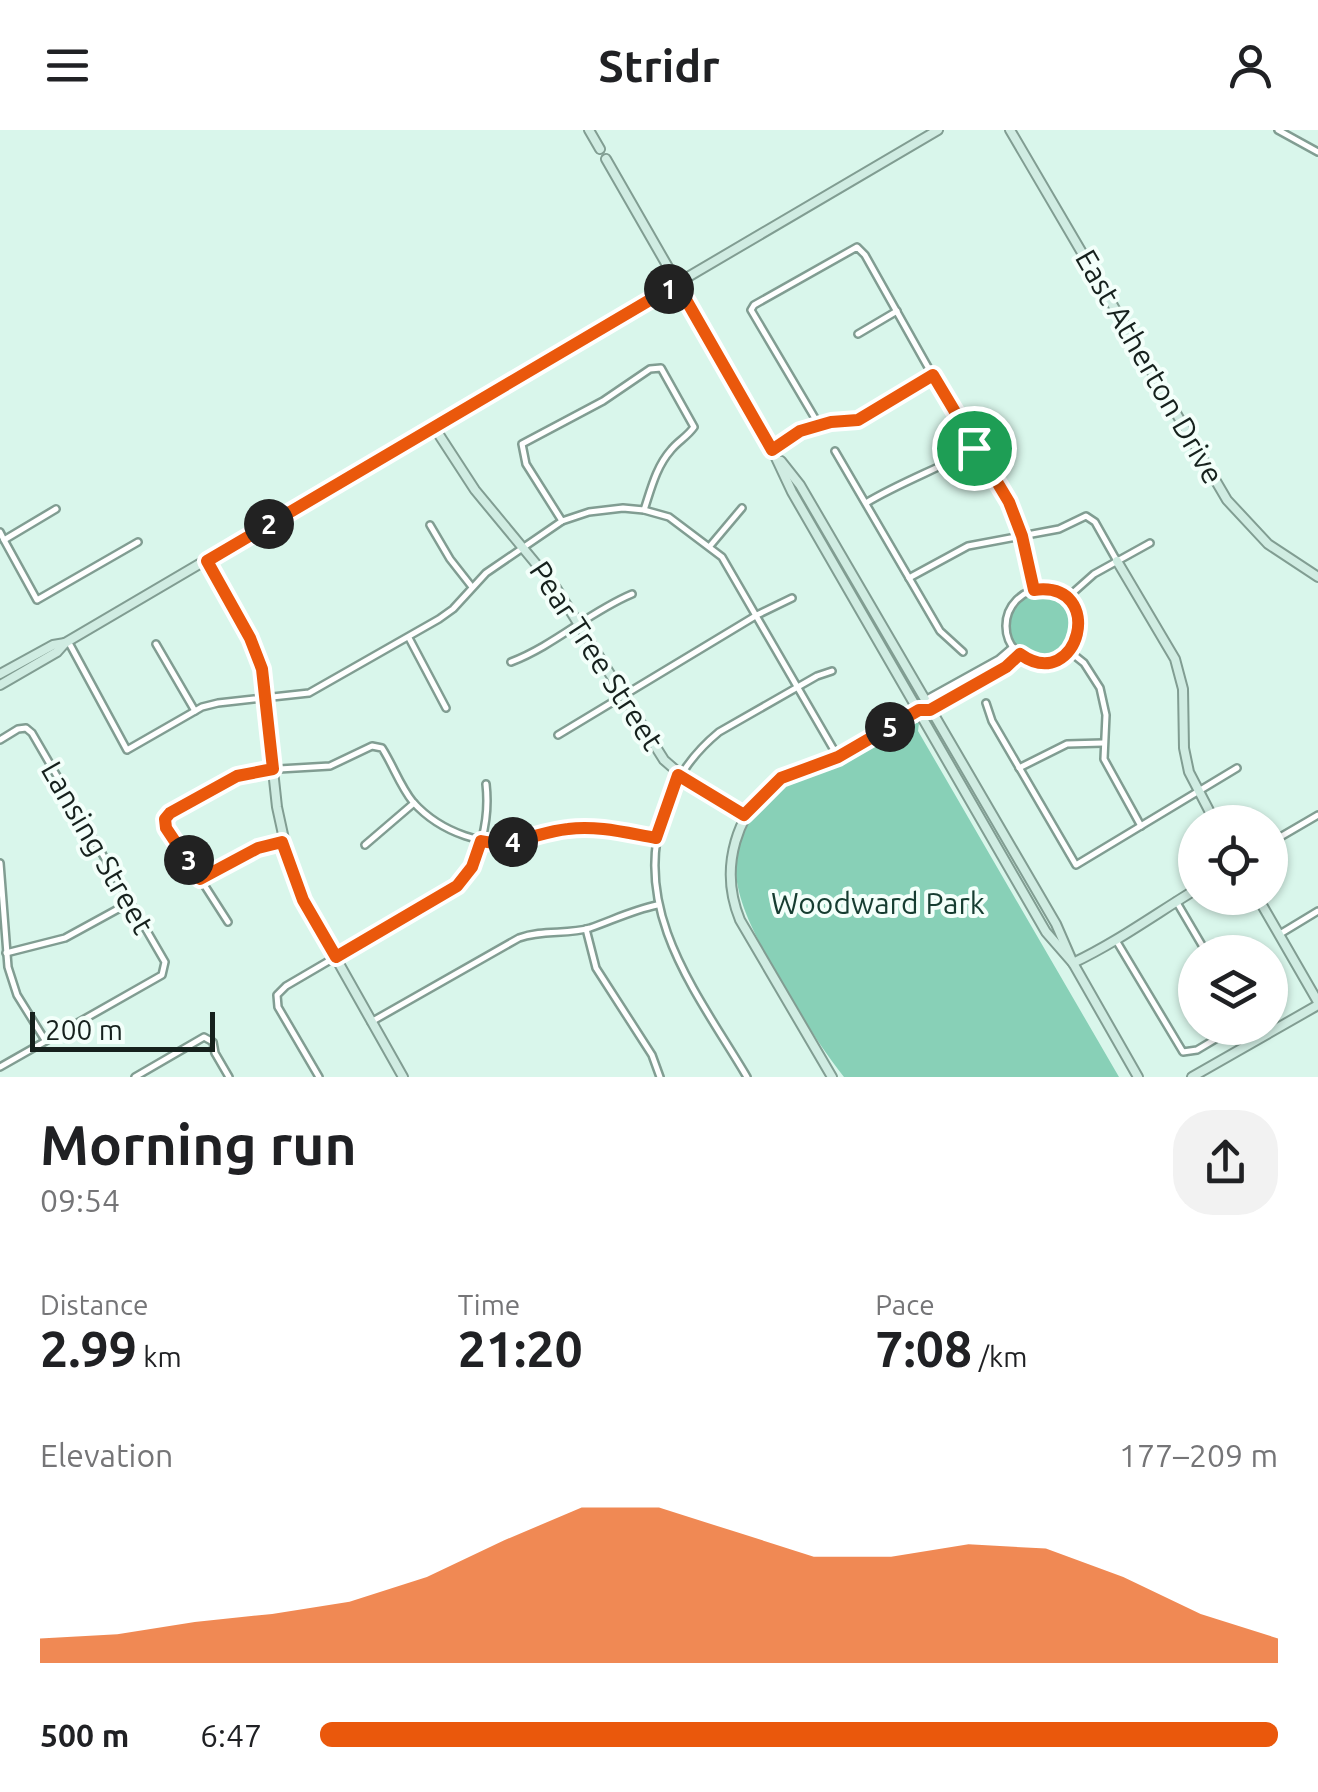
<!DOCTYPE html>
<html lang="en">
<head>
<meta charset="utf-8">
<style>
  :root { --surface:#fff; --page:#f2f2f2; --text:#202124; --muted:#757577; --accent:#ea580c }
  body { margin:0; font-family:Ubuntu,sans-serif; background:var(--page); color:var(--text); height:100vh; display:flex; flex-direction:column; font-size:38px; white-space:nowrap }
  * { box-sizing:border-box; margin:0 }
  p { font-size:32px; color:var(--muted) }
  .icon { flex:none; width:55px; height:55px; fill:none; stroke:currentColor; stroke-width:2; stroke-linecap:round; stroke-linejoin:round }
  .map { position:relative; height:947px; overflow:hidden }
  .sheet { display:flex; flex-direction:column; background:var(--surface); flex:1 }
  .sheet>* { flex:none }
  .buttons { position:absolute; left:1178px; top:675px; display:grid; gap:20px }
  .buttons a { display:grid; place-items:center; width:110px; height:110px; border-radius:50%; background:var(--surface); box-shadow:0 2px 8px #0004; font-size:50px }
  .scale { position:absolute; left:30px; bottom:25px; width:185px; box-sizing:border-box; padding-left:10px; border:5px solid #16211d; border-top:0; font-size:28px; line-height:35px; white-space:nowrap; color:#16211d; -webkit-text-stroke:8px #f3fffa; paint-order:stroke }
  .pin { position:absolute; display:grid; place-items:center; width:85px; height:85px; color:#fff; margin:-42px; border:5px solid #fff; border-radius:50%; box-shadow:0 2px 10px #0007 }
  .km { position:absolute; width:50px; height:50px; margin:-25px; border-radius:50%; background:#222; color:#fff; font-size:28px; line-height:50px; text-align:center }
  .round { display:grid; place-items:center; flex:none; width:105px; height:105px; border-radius:40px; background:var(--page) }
  .headline { display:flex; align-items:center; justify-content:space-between; height:170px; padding:0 40px }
  h1 { font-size:55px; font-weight:600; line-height:75px }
  .metrics { display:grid; grid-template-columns:repeat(3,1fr); gap:15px; height:170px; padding:10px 40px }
  .metrics div { display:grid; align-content:center }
  .metrics b { font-size:50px; font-weight:600 }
  .metrics small { font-size:28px; font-weight:400 }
  .metrics p { font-size:28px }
  .chart { height:280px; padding:20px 40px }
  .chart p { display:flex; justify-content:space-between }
  .chart svg { width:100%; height:180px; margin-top:10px; fill:var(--accent); opacity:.7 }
  ul { padding:0 40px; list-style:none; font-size:32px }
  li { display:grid; grid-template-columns:160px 120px 1fr; align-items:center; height:75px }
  li i { height:25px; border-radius:12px; background:var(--accent) }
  header { display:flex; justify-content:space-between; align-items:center; height:130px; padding:0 40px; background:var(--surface); font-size:45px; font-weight:600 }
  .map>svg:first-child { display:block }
  .green { fill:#88d0b7 }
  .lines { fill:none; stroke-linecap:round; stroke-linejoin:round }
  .street-casing { stroke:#819d92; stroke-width:10 }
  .secondary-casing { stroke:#819d92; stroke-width:12 }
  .street { stroke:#fff; stroke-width:5 }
  .secondary { stroke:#d0ece2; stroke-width:8 }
  .route-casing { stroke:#fff; stroke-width:20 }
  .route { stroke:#ea580c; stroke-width:12 }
  .labels { text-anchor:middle; stroke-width:8; stroke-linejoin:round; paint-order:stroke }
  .street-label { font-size:30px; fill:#16211d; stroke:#f3fffa }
  .park-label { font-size:30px; fill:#163d31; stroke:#f3fffa }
</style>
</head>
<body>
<header><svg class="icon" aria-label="menu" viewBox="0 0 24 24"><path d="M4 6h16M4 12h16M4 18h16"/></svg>Stridr<svg class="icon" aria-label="person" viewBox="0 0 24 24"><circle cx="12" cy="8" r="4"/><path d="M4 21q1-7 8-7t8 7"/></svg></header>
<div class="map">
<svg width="1318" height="947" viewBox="0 0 1318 947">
  <rect width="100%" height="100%" fill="#d9f6eb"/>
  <g class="green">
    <circle cx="1043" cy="496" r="33"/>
    <path d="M 910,592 L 919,593 L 918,601 L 1119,947 L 844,947 C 820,917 802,886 782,852 C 746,790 702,720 775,661 C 794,645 815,642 837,634 C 863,624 887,606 910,592 Z"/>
  </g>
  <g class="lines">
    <defs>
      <g id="street">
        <path d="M 1278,0 L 1318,22"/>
        <path d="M 858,204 L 897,181"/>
        <path d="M 819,295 L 751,180 L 754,175 L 857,117 L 865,125 L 974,319 L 1009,373 L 1022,406 L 1034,460"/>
        <path d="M 772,320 L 800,301 L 831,292 L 857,289 L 933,245"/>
        <path d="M 835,321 L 940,501 L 963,522"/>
        <path d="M 866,373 C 901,352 938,339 974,319"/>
        <path d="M 562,391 L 526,334 L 522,314 L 603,271 L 650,239 L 661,238 L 694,297 C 687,307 678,311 671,320 C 656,337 651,359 644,380"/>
        <path d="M 430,395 L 450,429 L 472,457"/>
        <path d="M 0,402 L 4,410 L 56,379"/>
        <path d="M 4,410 L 37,470 L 138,412"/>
        <path d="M 710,416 L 742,378"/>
        <path d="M 909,448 L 968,416 L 1059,399 L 1086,386 L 1095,392 L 1117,431"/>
        <circle cx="1043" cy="496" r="37"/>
        <path d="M 1067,468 L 1094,444 L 1150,413"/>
        <path d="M 409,508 L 446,578"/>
        <path d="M 68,511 L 127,620 L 202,577 L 218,573 L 309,563 L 439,489 L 453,479 L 486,443 L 562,391 L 589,382 L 623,378 L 644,380 L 669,387 L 722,427 L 838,627"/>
        <path d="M 156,514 L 195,581"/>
        <path d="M 1069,521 L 1084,533 L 1100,558 L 1106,585 L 1104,629 L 1141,696"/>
        <path d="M 511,532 C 555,515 589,482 632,464"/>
        <path d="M 986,573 L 992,591 L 1076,735 L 1237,638"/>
        <path d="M 919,580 L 930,580 L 1005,537 L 1020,525"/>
        <path d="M 919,580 L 925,570 L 999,529 L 1013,517"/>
        <path d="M 558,605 L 757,485 L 792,468"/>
        <path d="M 0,610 L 18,599 L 26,598 L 32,603 L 165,832 L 162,845 L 0,937"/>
        <path d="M 1019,638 L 1067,614 L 1103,613"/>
        <path d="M 1270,713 L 1318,685"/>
        <path d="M 365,715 L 414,673"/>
        <path d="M 0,733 L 8,837 L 17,865 L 45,910"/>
        <path d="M 201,749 L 258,719 L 282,712"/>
        <path d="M 1176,771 L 1206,822"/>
        <path d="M 228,792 L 167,697 L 165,689 L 169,683 L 237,646 L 262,640 L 330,636 L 372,616 L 382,618 C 393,635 400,656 413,672 C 441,703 486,718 526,711 C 541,708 555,699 571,698 C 599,697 628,703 656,708"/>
        <path d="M 586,799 L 596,838 L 652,925 L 660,947"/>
        <path d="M 1280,804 L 1318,781"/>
        <path d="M 1117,812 L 1183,922 L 1197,920 L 1234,898"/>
        <path d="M 6,823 L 65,808 L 129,773"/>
        <path d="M 371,892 L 519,808 C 543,799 567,805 590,798 C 613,790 633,780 657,775"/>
        <path d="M 135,947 L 204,907 L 213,912 L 215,923 L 229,947"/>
        <path d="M 319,947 L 278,877 L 277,865 L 286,856 L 457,756 C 481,730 490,689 486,654"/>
        <path d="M 747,947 C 699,866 631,783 663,684 C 675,650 691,625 719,602 L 817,546 L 832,541"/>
      </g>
      <g id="secondary">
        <path d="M 589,0 L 600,19"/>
        <path d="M 1010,0 L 1227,370 L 1268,414 L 1318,447"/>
        <path d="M 606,29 L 769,313 L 792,362 L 1046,802 L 1073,833"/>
        <path d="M 434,297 L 475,360 L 556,458 L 664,630 L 695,657 L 744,685"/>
        <path d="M 781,331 L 800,355 L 1056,794 L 1073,833 L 1138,947"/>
        <path d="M 207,431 L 250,507 L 262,539 L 277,677 L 291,741 L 315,791 L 403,947"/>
        <path d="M 1117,431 L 1175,529 L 1183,559 L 1184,618 L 1189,642 L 1215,692"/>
        <path d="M 0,544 L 53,515 L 65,513"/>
        <path d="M 0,555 L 57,522 L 65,513 L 938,0"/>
        <path d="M 1258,768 L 1318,872"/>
        <path d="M 1073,833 C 1117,812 1154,785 1195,760"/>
        <path d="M 832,947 L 740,790 C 719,739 735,679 782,648 C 799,636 820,635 839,626 C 866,613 893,596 919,580"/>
        <path d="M 1192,947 L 1318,875"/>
      </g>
    </defs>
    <use href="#street" class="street-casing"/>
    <use href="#secondary" class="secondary-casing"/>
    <use href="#street" class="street"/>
    <use href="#secondary" class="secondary"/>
  </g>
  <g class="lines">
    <defs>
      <path id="route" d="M 677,154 L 772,320 L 800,301 L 831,292 L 858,290 L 933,245 L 1009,372 L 1022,406 L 1034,460 C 1108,450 1079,566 1020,524 L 1006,537 L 930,580 L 919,580 L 838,627 L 781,648 L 744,685 L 678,645 L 656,708 C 627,703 597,695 568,699 C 537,702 513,718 481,711 L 472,737 L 457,756 L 336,827 L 303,770 L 282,712 L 258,718 L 200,749 L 166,698 L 165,689 L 170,683 L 237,646 L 273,639 L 262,539 L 250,508 L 207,431 Z"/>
    </defs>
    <use href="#route" class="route-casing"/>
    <use href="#route" class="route"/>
  </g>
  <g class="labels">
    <g class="street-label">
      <text transform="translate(1149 237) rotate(60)" y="10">East Atherton Drive</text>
      <text transform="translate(596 526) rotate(57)" y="10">Pear Tree Street</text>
      <text transform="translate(97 718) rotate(60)" y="10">Lansing Street</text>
    </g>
    <g class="park-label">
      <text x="878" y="784">Woodward Park</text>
    </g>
  </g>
</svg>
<div class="buttons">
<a><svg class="icon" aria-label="locate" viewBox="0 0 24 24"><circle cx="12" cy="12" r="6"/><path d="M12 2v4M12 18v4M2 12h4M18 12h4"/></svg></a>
<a><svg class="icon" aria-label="layers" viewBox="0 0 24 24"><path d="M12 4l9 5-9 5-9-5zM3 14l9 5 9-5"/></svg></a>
</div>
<div class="scale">200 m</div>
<div class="pin" style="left:974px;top:318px;background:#1e9e55"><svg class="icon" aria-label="arrive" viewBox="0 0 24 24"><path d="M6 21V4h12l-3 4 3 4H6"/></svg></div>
<b class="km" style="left:669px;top:159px">1</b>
<b class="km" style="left:269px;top:394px">2</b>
<b class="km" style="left:189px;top:730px">3</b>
<b class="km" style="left:513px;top:712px">4</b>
<b class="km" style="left:890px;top:597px">5</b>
</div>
<section class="sheet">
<div class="headline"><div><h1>Morning run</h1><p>09:54</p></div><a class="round"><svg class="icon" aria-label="share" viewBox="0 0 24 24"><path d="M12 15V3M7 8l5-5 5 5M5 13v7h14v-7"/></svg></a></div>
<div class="metrics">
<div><p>Distance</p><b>2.99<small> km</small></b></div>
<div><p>Time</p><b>21:20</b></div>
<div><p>Pace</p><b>7:08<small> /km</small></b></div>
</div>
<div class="chart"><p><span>Elevation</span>177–209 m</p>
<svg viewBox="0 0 160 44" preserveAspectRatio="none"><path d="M0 44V38L10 37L20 34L30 32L40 29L50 23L60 14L70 6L80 6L90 12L100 18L110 18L120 15L130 16L140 23L150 32L160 38V44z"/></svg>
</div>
<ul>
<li><b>500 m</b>6:47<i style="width:100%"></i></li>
</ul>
</section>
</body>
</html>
